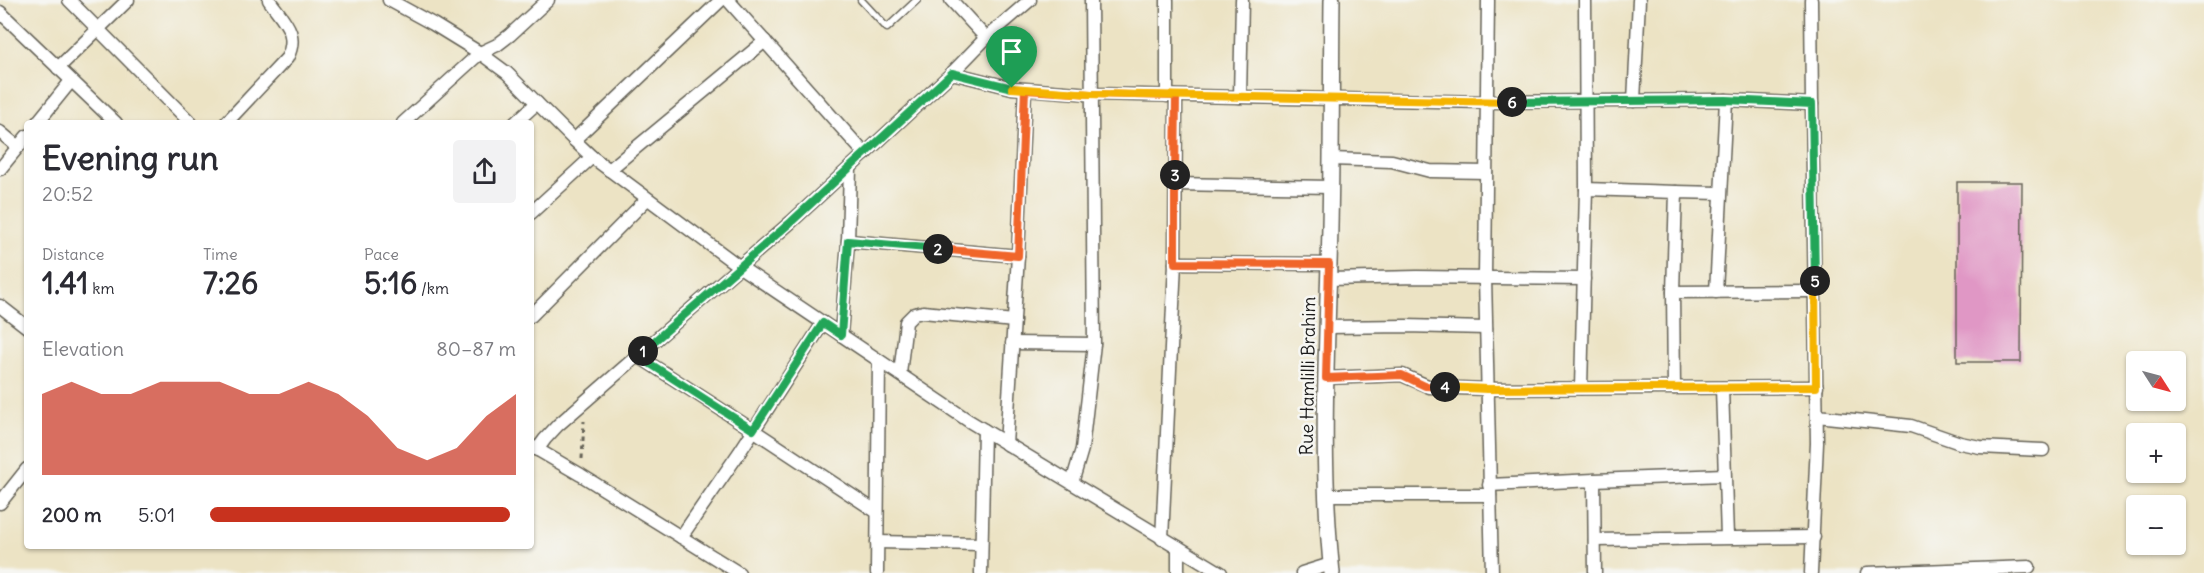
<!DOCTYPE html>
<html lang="en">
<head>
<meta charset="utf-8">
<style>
  :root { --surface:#fff; --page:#f2f2f3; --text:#2b2b33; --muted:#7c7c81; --accent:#c8321e }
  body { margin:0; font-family:Delius,sans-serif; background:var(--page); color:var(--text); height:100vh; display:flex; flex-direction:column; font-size:22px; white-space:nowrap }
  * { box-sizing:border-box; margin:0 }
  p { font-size:20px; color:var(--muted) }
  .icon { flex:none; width:33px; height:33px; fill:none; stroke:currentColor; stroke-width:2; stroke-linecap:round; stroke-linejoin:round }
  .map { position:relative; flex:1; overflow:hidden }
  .sheet { position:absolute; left:24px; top:120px; width:510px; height:429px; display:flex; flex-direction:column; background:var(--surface); border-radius:6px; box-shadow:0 2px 4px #0004 }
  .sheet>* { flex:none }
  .needle { width:39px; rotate:126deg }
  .controls { position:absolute; left:2126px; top:351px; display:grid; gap:12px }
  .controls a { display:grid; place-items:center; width:60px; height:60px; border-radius:6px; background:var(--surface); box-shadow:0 2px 4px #0004; font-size:30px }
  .pin { position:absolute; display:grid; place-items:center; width:51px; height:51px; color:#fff; margin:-62px -26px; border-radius:50% 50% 50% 0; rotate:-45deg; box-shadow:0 0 6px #0007 }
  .pin .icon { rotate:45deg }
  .km { position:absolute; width:30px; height:30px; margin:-15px; border-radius:50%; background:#222; color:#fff; font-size:16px; line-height:30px; text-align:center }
  .round { display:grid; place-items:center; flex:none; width:63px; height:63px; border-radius:6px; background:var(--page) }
  .summary { display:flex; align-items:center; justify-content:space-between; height:102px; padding:0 18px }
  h1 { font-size:33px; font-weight:800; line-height:45px }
  .figures { display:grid; grid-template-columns:repeat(3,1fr); gap:9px; height:102px; padding:6px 18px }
  .figures div { display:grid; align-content:center }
  .figures b { font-size:30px; font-weight:800 }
  .figures small { font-size:16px; font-weight:400 }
  .figures p { font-size:16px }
  .chart { height:168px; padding:12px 18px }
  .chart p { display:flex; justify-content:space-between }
  .chart svg { width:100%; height:108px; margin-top:6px; fill:var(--accent); opacity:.7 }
  ul { padding:0 18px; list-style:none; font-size:20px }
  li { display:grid; grid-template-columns:96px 72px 1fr; align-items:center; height:45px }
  li i { height:15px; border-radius:8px; background:var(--accent) }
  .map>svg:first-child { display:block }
  .building { fill:#e097c5 }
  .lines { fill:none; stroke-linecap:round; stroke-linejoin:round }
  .service-casing { stroke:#656257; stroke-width:9 }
  .minor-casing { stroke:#656257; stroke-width:15 }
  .tertiary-casing { stroke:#656257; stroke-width:18 }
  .path { stroke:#656257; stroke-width:3; stroke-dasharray:4.5 4.5; stroke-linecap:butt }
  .service { stroke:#fff; stroke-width:6 }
  .minor { stroke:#fff; stroke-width:12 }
  .tertiary { stroke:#fff; stroke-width:15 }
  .split-1-casing { stroke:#fff; stroke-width:12 }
  .split-2-casing { stroke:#fff; stroke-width:12 }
  .split-3-casing { stroke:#fff; stroke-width:12 }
  .split-4-casing { stroke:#fff; stroke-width:12 }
  .split-5-casing { stroke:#fff; stroke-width:12 }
  .split-6-casing { stroke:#fff; stroke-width:12 }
  .split-7-casing { stroke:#fff; stroke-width:12 }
  .split-1 { stroke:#22a559; stroke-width:8 }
  .split-2 { stroke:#22a559; stroke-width:8 }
  .split-3 { stroke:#f0652b; stroke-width:8 }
  .split-4 { stroke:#f0652b; stroke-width:8 }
  .split-5 { stroke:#f5b400; stroke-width:8 }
  .split-6 { stroke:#22a559; stroke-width:8 }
  .split-7 { stroke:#f5b400; stroke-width:8 }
  .labels { text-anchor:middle; stroke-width:5; stroke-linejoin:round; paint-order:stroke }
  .street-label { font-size:18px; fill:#1c1c1c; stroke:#f6f6f2 }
</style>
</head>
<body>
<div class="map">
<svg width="2204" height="573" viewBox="0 0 2204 573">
  <rect width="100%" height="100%" fill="#f6f6f2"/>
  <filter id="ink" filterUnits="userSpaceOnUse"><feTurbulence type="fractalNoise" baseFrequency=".0167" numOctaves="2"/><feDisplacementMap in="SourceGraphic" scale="12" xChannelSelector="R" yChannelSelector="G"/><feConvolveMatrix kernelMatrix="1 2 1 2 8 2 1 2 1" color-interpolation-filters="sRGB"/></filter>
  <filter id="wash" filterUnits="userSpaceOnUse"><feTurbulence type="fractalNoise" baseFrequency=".008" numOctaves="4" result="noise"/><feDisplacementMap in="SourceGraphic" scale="24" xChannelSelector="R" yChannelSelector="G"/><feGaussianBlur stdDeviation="1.35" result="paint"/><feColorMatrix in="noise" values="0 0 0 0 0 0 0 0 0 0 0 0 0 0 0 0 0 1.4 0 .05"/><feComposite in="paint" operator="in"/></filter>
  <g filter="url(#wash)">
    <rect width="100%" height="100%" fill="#ece3c4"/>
    <g id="blocks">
      <path class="building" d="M 1957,182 L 2022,182 L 2021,362 L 1957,362 Z"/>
    </g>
  </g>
  <g filter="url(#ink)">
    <use href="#blocks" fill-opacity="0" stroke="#656257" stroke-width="1.5"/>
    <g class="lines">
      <defs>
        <path id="service" d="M 861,0 L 887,28 L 917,0"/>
        <g id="minor">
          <path d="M 69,0 L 191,123"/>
          <path d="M 389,0 L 433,24 L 480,53 L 507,73 L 574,140"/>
          <path d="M 721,0 L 574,140 L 592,157 L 740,267 L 969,421 L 1221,573"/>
          <path d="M 728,0 L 865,154"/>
          <path d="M 951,0 L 986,38"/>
          <path d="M 1091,0 L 1094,344"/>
          <path d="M 1488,0 L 1485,278 L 1492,573"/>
          <path d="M 1585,0 L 1586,189 L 1676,192"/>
          <path d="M 1811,0 L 1812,104"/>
          <path d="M 0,12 L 116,123"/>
          <path d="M 58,68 L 128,0"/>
          <path d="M 952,73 L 1012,88 L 1091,94 L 1487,102 L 1726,100 L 1812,104 L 1817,443 L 1811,573"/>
          <path d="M 1167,96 L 1167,0"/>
          <path d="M 1240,97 L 1242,0"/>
          <path d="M 1634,101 L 1639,0"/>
          <path d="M 37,123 L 71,81"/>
          <path d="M 226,123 L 287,58 C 300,33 283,20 269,0"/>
          <path d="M 403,123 L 480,53 L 497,45 L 510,35 L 548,0"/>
          <path d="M 515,123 L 537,103"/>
          <path d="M 0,132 L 18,147"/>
          <path d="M 1330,159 L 1392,161 L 1430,171 L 1486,172"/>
          <path d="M 0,169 L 27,136"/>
          <path d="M 609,170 L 765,41"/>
          <path d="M 1175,184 L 1330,187"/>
          <path d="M 531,213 L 592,157"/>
          <path d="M 848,241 L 1018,256 L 1006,444"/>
          <path d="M 1018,256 L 1025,90"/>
          <path d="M 1175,263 L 1329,264"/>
          <path d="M 1329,279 L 1417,277 L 1584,279"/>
          <path d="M 1673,292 L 1676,192 L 1720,193"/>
          <path d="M 1716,292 L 1726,100"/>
          <path d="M 0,306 L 27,327"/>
          <path d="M 531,316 L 647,199"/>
          <path d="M 1328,327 L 1406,326 L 1486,328"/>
          <path d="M 841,335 L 848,241 L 850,168"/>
          <path d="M 1012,343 L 1094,344 L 1082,449 L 1072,483"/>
          <path d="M 638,356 L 753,430 L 877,512"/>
          <path d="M 900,374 L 906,322 L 914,314 L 923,312 L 1014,321"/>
          <path d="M 1326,378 L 1402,375 L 1430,387 L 1487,389 L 1817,387"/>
          <path d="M 1581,388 L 1586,189"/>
          <path d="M 1674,388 L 1673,292 L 1815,291"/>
          <path d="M 1722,388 L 1727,537"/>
          <path d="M 1817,416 L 1911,426 L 1960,443 L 1980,447 L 2043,450"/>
          <path d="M 533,447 L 581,475 L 739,573"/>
          <path d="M 537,450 L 545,439 L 558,425 L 791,222 L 952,73 L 986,38 L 1030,0"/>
          <path d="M 1594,480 L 1724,475"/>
          <path d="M 1489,485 L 1594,480 L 1595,573"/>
          <path d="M 1327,495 L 1490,495"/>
          <path d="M 0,503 L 27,469"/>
          <path d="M 681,537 L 739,453 L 823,323"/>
          <path d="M 1162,539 L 1175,263 L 1176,96"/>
          <path d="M 1595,540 L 1814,537"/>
          <path d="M 877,542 L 981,544"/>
          <path d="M 877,573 L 879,361"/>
          <path d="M 981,573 L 984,430"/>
          <path d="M 1178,573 L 1178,547"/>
          <path d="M 1302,573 L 1331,564"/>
          <path d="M 1867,573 L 2029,567"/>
        </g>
        <path id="tertiary" d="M 1332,573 C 1321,470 1326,367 1329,264 C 1332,176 1331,88 1332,0"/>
      </defs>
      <use href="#service" class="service-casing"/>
      <use href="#minor" class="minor-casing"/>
      <use href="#tertiary" class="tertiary-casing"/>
      <path class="path" d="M 582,459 L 584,421"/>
      <use href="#service" class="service"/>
      <use href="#minor" class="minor"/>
      <use href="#tertiary" class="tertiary"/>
    </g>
  </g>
  <g class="lines" filter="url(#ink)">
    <defs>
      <path id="split-1" d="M 643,351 L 791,222 L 952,73 L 1012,88"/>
      <path id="split-2" d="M 643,351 L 638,356 L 753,430 L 823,323 L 841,335 L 848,241 L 938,249"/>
      <path id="split-3" d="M 938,249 L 1018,256 L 1025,90 L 1091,94 L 1176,96 L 1175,175"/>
      <path id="split-4" d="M 1175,175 L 1175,263 L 1329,264 L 1326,378 L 1402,375 L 1425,386 L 1445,387"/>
      <path id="split-5" d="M 1445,387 L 1487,389 L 1816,387 L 1815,281"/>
      <path id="split-6" d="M 1512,102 L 1726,100 L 1812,104 L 1815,281"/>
      <path id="split-7" d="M 1012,88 L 1091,94 L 1512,102"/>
    </defs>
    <use href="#split-1" class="split-1-casing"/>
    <use href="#split-2" class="split-2-casing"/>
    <use href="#split-3" class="split-3-casing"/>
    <use href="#split-4" class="split-4-casing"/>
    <use href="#split-5" class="split-5-casing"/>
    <use href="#split-6" class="split-6-casing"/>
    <use href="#split-7" class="split-7-casing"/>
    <use href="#split-1" class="split-1"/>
    <use href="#split-2" class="split-2"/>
    <use href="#split-3" class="split-3"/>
    <use href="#split-4" class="split-4"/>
    <use href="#split-5" class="split-5"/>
    <use href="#split-6" class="split-6"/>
    <use href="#split-7" class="split-7"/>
  </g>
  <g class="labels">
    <g class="street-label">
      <text transform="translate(1308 376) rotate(-89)" y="6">Rue Hamlilli Brahim</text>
    </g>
  </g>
</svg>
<div class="controls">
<a><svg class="needle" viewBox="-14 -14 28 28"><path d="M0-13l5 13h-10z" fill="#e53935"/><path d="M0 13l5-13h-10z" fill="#7c7c81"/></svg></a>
<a>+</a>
<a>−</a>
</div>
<div class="pin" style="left:1012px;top:88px;background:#1e9e55"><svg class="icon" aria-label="arrive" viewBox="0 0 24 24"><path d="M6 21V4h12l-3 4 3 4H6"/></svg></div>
<b class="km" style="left:643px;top:351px">1</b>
<b class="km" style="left:938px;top:249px">2</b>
<b class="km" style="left:1175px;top:175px">3</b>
<b class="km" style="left:1445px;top:387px">4</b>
<b class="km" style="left:1815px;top:281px">5</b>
<b class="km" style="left:1512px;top:102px">6</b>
<section class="sheet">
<div class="summary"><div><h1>Evening run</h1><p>20:52</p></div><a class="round"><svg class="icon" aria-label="share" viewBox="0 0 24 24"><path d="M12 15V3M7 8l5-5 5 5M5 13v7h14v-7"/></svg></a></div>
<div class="figures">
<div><p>Distance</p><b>1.41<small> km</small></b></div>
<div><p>Time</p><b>7:26</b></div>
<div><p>Pace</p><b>5:16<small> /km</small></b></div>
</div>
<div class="chart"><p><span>Elevation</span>80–87 m</p>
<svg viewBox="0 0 160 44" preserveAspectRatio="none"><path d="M0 44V11L10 6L20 11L30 11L40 6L50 6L60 6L70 11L80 11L90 6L100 11L110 20L120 33L130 38L140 33L150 20L160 11V44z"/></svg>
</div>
<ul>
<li><b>200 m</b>5:01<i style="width:98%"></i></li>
</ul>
</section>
</div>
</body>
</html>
